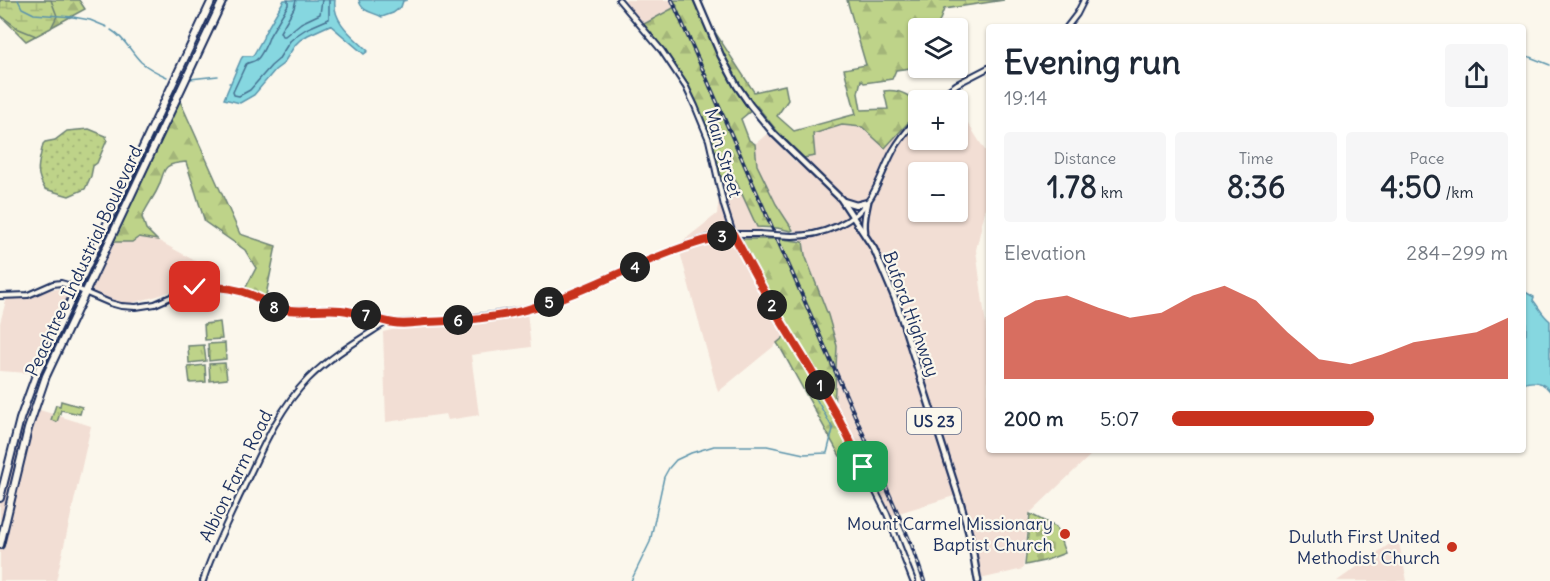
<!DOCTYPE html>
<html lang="en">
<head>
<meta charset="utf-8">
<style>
  :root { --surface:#fff; --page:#f6f6f7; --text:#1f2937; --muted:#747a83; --accent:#c8321e }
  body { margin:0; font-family:Delius,sans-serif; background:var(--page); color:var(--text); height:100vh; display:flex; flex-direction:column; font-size:22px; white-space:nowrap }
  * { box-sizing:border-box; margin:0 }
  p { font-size:20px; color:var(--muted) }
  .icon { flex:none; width:33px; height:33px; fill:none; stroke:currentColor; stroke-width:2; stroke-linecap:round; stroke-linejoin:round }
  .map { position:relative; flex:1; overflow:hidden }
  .details { position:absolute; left:986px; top:24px; width:540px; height:429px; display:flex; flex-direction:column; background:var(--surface); border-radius:6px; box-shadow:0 2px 4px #0004 }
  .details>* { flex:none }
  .buttons { position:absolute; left:908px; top:18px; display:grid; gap:12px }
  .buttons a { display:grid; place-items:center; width:60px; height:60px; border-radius:6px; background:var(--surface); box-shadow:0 2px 4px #0004; font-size:30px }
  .pin { position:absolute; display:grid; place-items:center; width:51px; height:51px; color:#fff; margin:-26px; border-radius:12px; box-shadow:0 3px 9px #0006 }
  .km { position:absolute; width:30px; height:30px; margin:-15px; border-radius:50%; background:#222; color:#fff; font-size:16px; line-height:30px; text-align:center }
  .round { display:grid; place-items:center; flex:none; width:63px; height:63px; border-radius:6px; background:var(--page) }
  .overview { display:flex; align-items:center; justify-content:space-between; height:102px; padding:0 18px }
  h1 { font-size:33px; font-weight:800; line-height:45px }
  .metrics { display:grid; grid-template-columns:repeat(3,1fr); gap:9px; height:102px; padding:6px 18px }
  .metrics div { display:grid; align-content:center; border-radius:6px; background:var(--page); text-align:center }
  .metrics b { font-size:30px; font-weight:800 }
  .metrics small { font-size:16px; font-weight:400 }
  .metrics p { font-size:16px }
  .chart { height:168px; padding:12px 18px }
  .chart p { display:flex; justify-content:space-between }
  .chart svg { width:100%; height:108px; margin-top:6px; fill:var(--accent); opacity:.7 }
  ul { padding:0 18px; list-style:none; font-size:20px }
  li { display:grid; grid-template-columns:96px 72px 1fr; align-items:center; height:45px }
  li i { height:15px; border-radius:8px; background:var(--accent) }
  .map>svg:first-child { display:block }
  .built { fill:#f2ded4; fill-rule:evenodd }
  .grass { fill:url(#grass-dots); stroke:#6c8174; stroke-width:1.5 }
  .forest { fill:url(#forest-firs); stroke:#6c8174; stroke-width:1.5 }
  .wetland { fill:url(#wetland-marsh); stroke:#6c8174; stroke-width:1.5 }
  .cemetery { fill:url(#cemetery-stones); stroke:#6c8174; stroke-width:1.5 }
  .park { fill:url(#park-tufts); stroke:#6c8174; stroke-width:1.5 }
  .water { fill:#86d7e0; stroke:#5b94ac; stroke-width:1.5 }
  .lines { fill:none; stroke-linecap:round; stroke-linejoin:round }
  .shore { stroke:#467292; stroke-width:1.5 }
  .stream { stroke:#5b94ac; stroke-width:1.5 }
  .secondary-casing { stroke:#1b2f5e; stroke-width:8 }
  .primary-casing { stroke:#1b2f5e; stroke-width:9 }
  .highway-casing { stroke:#1b2f5e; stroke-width:10 }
  .secondary { stroke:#fbf7ec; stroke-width:4 }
  .primary { stroke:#fbf7ec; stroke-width:4.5 }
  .highway { stroke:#fbf7ec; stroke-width:6 }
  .rail-casing { stroke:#1b2f5e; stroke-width:4 }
  .rail { stroke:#fbf7ec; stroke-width:1.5; stroke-dasharray:4.5; stroke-linecap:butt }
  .secondary-bridge-casing { stroke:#1b2f5e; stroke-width:8; stroke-linecap:butt }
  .secondary-bridge { stroke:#fbf7ec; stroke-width:4 }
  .route-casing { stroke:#fff; stroke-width:12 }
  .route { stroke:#c8321e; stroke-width:8 }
  .poi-dot { fill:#c8321e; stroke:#fbf7ec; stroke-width:2 }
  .labels { text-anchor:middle; stroke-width:4.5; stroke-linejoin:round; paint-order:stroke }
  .shield { fill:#fbf7ec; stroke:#5e6b89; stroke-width:1.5 }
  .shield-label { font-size:16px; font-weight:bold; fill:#1b2f5e }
  .street-label { font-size:18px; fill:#1b2f5e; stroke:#fbf7ec }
  .poi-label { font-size:18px; fill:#1b2f5e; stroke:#fbf7ec; text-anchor:end }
</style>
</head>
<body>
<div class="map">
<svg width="1550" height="581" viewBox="0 0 1550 581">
  <defs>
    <pattern id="grass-dots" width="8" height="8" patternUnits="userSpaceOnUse" patternTransform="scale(1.5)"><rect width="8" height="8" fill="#bed389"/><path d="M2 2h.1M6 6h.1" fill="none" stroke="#a3b579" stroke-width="1.8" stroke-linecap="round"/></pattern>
    <pattern id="forest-firs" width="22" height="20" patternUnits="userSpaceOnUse" patternTransform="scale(1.5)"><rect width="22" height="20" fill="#bed389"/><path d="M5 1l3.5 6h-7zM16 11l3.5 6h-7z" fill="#a3b579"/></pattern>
    <pattern id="wetland-marsh" width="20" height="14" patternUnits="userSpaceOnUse" patternTransform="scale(1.5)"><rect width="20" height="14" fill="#bed389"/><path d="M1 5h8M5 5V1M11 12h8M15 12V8" fill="none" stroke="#a3b579"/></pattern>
    <pattern id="cemetery-stones" width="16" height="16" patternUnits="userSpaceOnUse" patternTransform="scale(1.5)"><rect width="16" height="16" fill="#bed389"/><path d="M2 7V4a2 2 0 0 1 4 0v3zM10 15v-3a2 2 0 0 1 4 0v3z" fill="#a3b579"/></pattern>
    <pattern id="park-tufts" width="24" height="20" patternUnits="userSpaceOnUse" patternTransform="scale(1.5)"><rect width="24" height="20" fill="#bed389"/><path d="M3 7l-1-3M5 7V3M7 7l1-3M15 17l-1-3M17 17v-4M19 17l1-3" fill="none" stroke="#a3b579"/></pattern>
  </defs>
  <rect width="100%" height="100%" fill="#fbf7ec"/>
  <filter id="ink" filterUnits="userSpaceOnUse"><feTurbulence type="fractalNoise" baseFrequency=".0167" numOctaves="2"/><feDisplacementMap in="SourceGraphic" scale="12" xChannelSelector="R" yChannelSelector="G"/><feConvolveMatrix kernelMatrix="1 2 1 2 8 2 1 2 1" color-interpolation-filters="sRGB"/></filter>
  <g filter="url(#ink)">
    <g class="built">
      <path d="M 623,0 L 674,0 L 677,6 L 644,24 Z"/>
      <path d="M 957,106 L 988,155 L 988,198 L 976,250 L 988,341 L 988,450 L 1096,450 L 1029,514 L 1023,569 L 976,580 L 968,535 L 957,495 L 886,517 L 834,409 L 837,346 L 828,315 L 805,255 L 803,243 L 776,204 L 757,165 L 755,144 L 768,133 L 796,163 L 803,158 L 815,156 L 813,134 L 842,125 L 862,127 L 912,117 L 918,112 L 918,140 L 957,140 ZM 918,172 L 957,172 L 957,212 L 918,212 Z"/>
      <path d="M 735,179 L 757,227 L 782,239 L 742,239 L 790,333 L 718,392 L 678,245 L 717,214 L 721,183 Z"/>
      <path d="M 139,237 L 157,240 L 181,253 L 220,275 L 220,282 L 209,280 L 196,285 L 181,287 L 161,295 L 125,305 L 83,287 L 42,374 L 0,371 L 0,323 L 8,293 L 83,287 L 104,242 L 132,242 Z"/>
      <path d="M 526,304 L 531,347 L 471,355 L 479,415 L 448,420 L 446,414 L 386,422 L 383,332 L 462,314 L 492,311 Z"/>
      <path d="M 27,406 L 91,426 L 56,581 L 0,581 L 0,479 Z"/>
      <path d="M 1398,538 L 1407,581 L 1337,581 Z"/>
    </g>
    <path class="grass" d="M 89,129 L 106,136 L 107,140 L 97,163 L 93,166 L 91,176 L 85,189 L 69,196 L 45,189 C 34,171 39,164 43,144 L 45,142 L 55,140 L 67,131 Z"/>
    <g class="forest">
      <path d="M 0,0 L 79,0 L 85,9 L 26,41 L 0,15 Z"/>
      <path d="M 674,0 L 694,0 L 754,92 L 785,85 L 788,100 L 777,116 L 794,131 L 856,114 L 844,69 L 866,65 L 847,0 L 1004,0 L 944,9 L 937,28 L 918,28 L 918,67 L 896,70 L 892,79 L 864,83 L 861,80 L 858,93 L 861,110 L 888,109 L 884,91 C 898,89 918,96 918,112 L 885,148 L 862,127 L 842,125 L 813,134 L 815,156 L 803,158 L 777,131 L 757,106 L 741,119 L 749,140 L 755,144 L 757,165 L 776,204 L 793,230 L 791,231 L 777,228 L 757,227 L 735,179 L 721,183 C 715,160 711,136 701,115 C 685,83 664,53 644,24 L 677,6 Z"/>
      <path d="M 175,90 L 240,234 L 276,246 L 265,300 L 245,289 L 256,268 L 245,250 L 205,222 L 186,162 C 157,164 167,173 156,192 C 151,201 146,208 142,217 L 146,229 L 157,240 L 139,237 L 132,242 L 104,242 Z"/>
      <path d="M 741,239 L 782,239 L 803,242 L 805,255 L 828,315 L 837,346 L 834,409 L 854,452 L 840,456 L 781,349 L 777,343 L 790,332 Z"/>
    </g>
    <path class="wetland" d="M 0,0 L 51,0 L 57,16 L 51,28 L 36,36 L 19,29 L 0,15 Z"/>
    <path class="cemetery" d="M 1030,514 L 1056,527 L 1065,553 L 1044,561 L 1025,565 Z"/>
    <g class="park">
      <path d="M 220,322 L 222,339 L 205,340 L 204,324 Z"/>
      <path d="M 225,343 L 226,359 L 209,361 L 208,344 Z"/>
      <path d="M 204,345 L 206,361 L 189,363 L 188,346 Z"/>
      <path d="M 225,363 L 227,379 L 210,381 L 209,364 Z"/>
      <path d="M 205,365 L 206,382 L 190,383 L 188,367 Z"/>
      <path d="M 61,401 L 82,407 L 80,414 L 61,410 L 57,422 L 51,420 L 56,405 L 60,406 Z"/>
    </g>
    <g class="water">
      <path d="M 284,0 L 335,0 C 332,22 354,37 368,51 L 364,54 L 330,25 L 308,35 L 300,40 L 295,45 L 283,64 L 275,70 L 254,95 L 240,103 L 224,99 L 241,59 L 243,56 L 252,56 L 254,54 L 263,38 L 264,34 Z"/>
      <path d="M 359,0 L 407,0 L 403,1 L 401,7 L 393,13 L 382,17 C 373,12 361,12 359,0 Z"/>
      <path d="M 1522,290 L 1534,297 L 1533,300 C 1539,307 1542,315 1550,321 L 1550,391 C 1543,382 1533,380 1523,384 L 1523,339 L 1526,333 L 1526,324 L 1523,317 Z"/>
    </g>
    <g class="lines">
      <g class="shore">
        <path d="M 288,0 L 288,5 L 270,35 C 268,41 261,57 256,60 C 253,62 249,62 246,64 L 233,92 L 234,95 L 239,96 L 250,90 L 271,66 L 278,60 L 290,41 L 297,35 L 306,29 L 329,19 L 329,0"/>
        <path d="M 296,0 L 294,8 L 280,32 L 282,36 L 285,36 L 301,23 L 320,14 L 322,0"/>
      </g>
      <g class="stream">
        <path d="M 18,0 L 22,8 L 34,14 L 73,17 L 90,20 L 107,27"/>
        <path d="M 111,30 C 125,38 130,51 141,62 C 149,69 158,73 167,77"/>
        <path d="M 1522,54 L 1550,65"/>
        <path d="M 190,79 L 218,76"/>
        <path d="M 229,83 L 230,83"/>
        <path d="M 631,581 L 650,542 L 664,477 L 669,468 L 676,460 L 691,453 L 714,446 L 767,446 L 804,454 L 827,453 L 833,429 L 808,384"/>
      </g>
      <defs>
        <g id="secondary">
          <path d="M 619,0 L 662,51 L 686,87 L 695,106 L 709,140 L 724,206 L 733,234 L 776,313 L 809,367 L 839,419 L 887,514 L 913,581"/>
          <path d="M 1067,27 L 1077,14 L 1084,0"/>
          <path d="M 935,100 L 957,84 L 988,68"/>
          <path d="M 792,236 C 822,236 855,223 871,197 C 880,182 885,166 893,151 C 900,139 909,128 918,118"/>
          <path d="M 0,296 L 28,295 L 53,284 L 61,283 L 68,285 L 110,303 L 121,306 L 136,307 L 155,304 L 182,292 L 195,287 L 210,287 L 236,290 L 249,294 L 279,309 L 289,310 L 323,309 L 342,310 L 366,315 L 395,323 L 437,322 L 492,315 L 524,310 L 558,299 L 675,250 L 708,238 L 733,234 L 758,234"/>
          <path d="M 203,581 C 212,552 226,525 239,497 C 259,456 276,412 308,379 C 330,357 357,341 382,325 L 385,321"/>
        </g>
        <g id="primary">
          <path d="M 697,0 L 721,56 L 737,86 L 750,105 L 774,134 L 841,199 L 874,249 L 896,301 L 961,504 L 971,541 L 978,581"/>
          <path d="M 843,201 L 856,205 L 868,202 C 866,213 863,220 865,232"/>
        </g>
        <g id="highway">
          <path d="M 0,498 L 20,419 L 36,375 L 212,0"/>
          <path d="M 0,545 L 28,429 L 46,376 L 223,0"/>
        </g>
      </defs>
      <use href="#secondary" class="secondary-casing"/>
      <use href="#primary" class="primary-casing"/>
      <use href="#highway" class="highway-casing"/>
      <use href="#secondary" class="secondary"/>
      <use href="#primary" class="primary"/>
      <use href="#highway" class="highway"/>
      <defs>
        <path id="rail" d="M 672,0 L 856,418 L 912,546 L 924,581"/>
      </defs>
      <use href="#rail" class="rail-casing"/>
      <use href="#rail" class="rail"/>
      <defs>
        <path id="secondary-bridge" d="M 758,234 L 792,236"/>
      </defs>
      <use href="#secondary-bridge" class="secondary-bridge-casing"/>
      <use href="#secondary-bridge" class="secondary-bridge"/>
    </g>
  </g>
  <g class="lines" filter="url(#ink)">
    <defs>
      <path id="route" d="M 195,287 C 213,286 232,287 249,294 C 260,298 270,306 282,309 C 299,313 322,308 341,310 C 359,312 376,320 394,323 C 404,325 415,323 425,322 C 455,321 496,318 525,310 C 596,290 660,247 733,234 L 776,313 L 809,367 L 839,419 L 863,467"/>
    </defs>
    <use href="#route" class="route-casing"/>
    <use href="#route" class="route"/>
  </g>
  <g class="poi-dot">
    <circle cx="1065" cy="534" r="6"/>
    <circle cx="1452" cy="547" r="6"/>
  </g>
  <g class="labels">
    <rect class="shield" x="907" y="408" width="54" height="26" rx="4.5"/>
    <g class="shield-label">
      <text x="934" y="427">US 23</text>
    </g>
    <g class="street-label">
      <text transform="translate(723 153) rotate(74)" y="6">Main Street</text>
      <text transform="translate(84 261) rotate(-65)" y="6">Peachtree Industrial Boulevard</text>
      <text transform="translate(911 314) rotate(70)" y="6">Buford Highway</text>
      <text transform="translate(236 476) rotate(-64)" y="6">Albion Farm Road</text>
    </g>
    <g class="poi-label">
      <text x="1053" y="530">Mount Carmel Missionary<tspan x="1053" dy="21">Baptist Church</tspan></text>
      <text x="1440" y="543">Duluth First United<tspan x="1440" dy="21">Methodist Church</tspan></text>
    </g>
  </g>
</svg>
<div class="buttons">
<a><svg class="icon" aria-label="layers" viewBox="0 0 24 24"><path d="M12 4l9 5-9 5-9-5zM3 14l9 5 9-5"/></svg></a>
<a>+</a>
<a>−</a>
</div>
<div class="pin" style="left:863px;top:467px;background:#1e9e55"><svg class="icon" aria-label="arrive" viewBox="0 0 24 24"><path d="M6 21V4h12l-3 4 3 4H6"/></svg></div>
<div class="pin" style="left:195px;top:287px;background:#d93025"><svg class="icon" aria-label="check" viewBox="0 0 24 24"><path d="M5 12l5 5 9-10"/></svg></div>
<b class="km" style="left:820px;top:385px">1</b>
<b class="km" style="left:772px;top:305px">2</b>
<b class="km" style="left:722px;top:236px">3</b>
<b class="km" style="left:635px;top:267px">4</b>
<b class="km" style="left:549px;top:302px">5</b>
<b class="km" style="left:458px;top:320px">6</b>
<b class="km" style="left:366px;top:315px">7</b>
<b class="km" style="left:274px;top:307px">8</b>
<section class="details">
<div class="overview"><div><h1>Evening run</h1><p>19:14</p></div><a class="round"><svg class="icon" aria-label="share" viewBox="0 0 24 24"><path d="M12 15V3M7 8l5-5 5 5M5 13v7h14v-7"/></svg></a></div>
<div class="metrics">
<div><p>Distance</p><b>1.78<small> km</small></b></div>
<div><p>Time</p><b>8:36</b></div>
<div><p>Pace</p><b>4:50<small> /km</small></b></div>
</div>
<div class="chart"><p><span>Elevation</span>284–299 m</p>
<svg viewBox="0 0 160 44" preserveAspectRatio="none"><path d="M0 44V19L10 12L20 10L30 15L40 19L50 17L60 10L70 6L80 12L90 25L100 36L110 38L120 34L130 29L140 27L150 25L160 19V44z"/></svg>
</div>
<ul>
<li><b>200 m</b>5:07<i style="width:60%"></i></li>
</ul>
</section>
</div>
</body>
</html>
